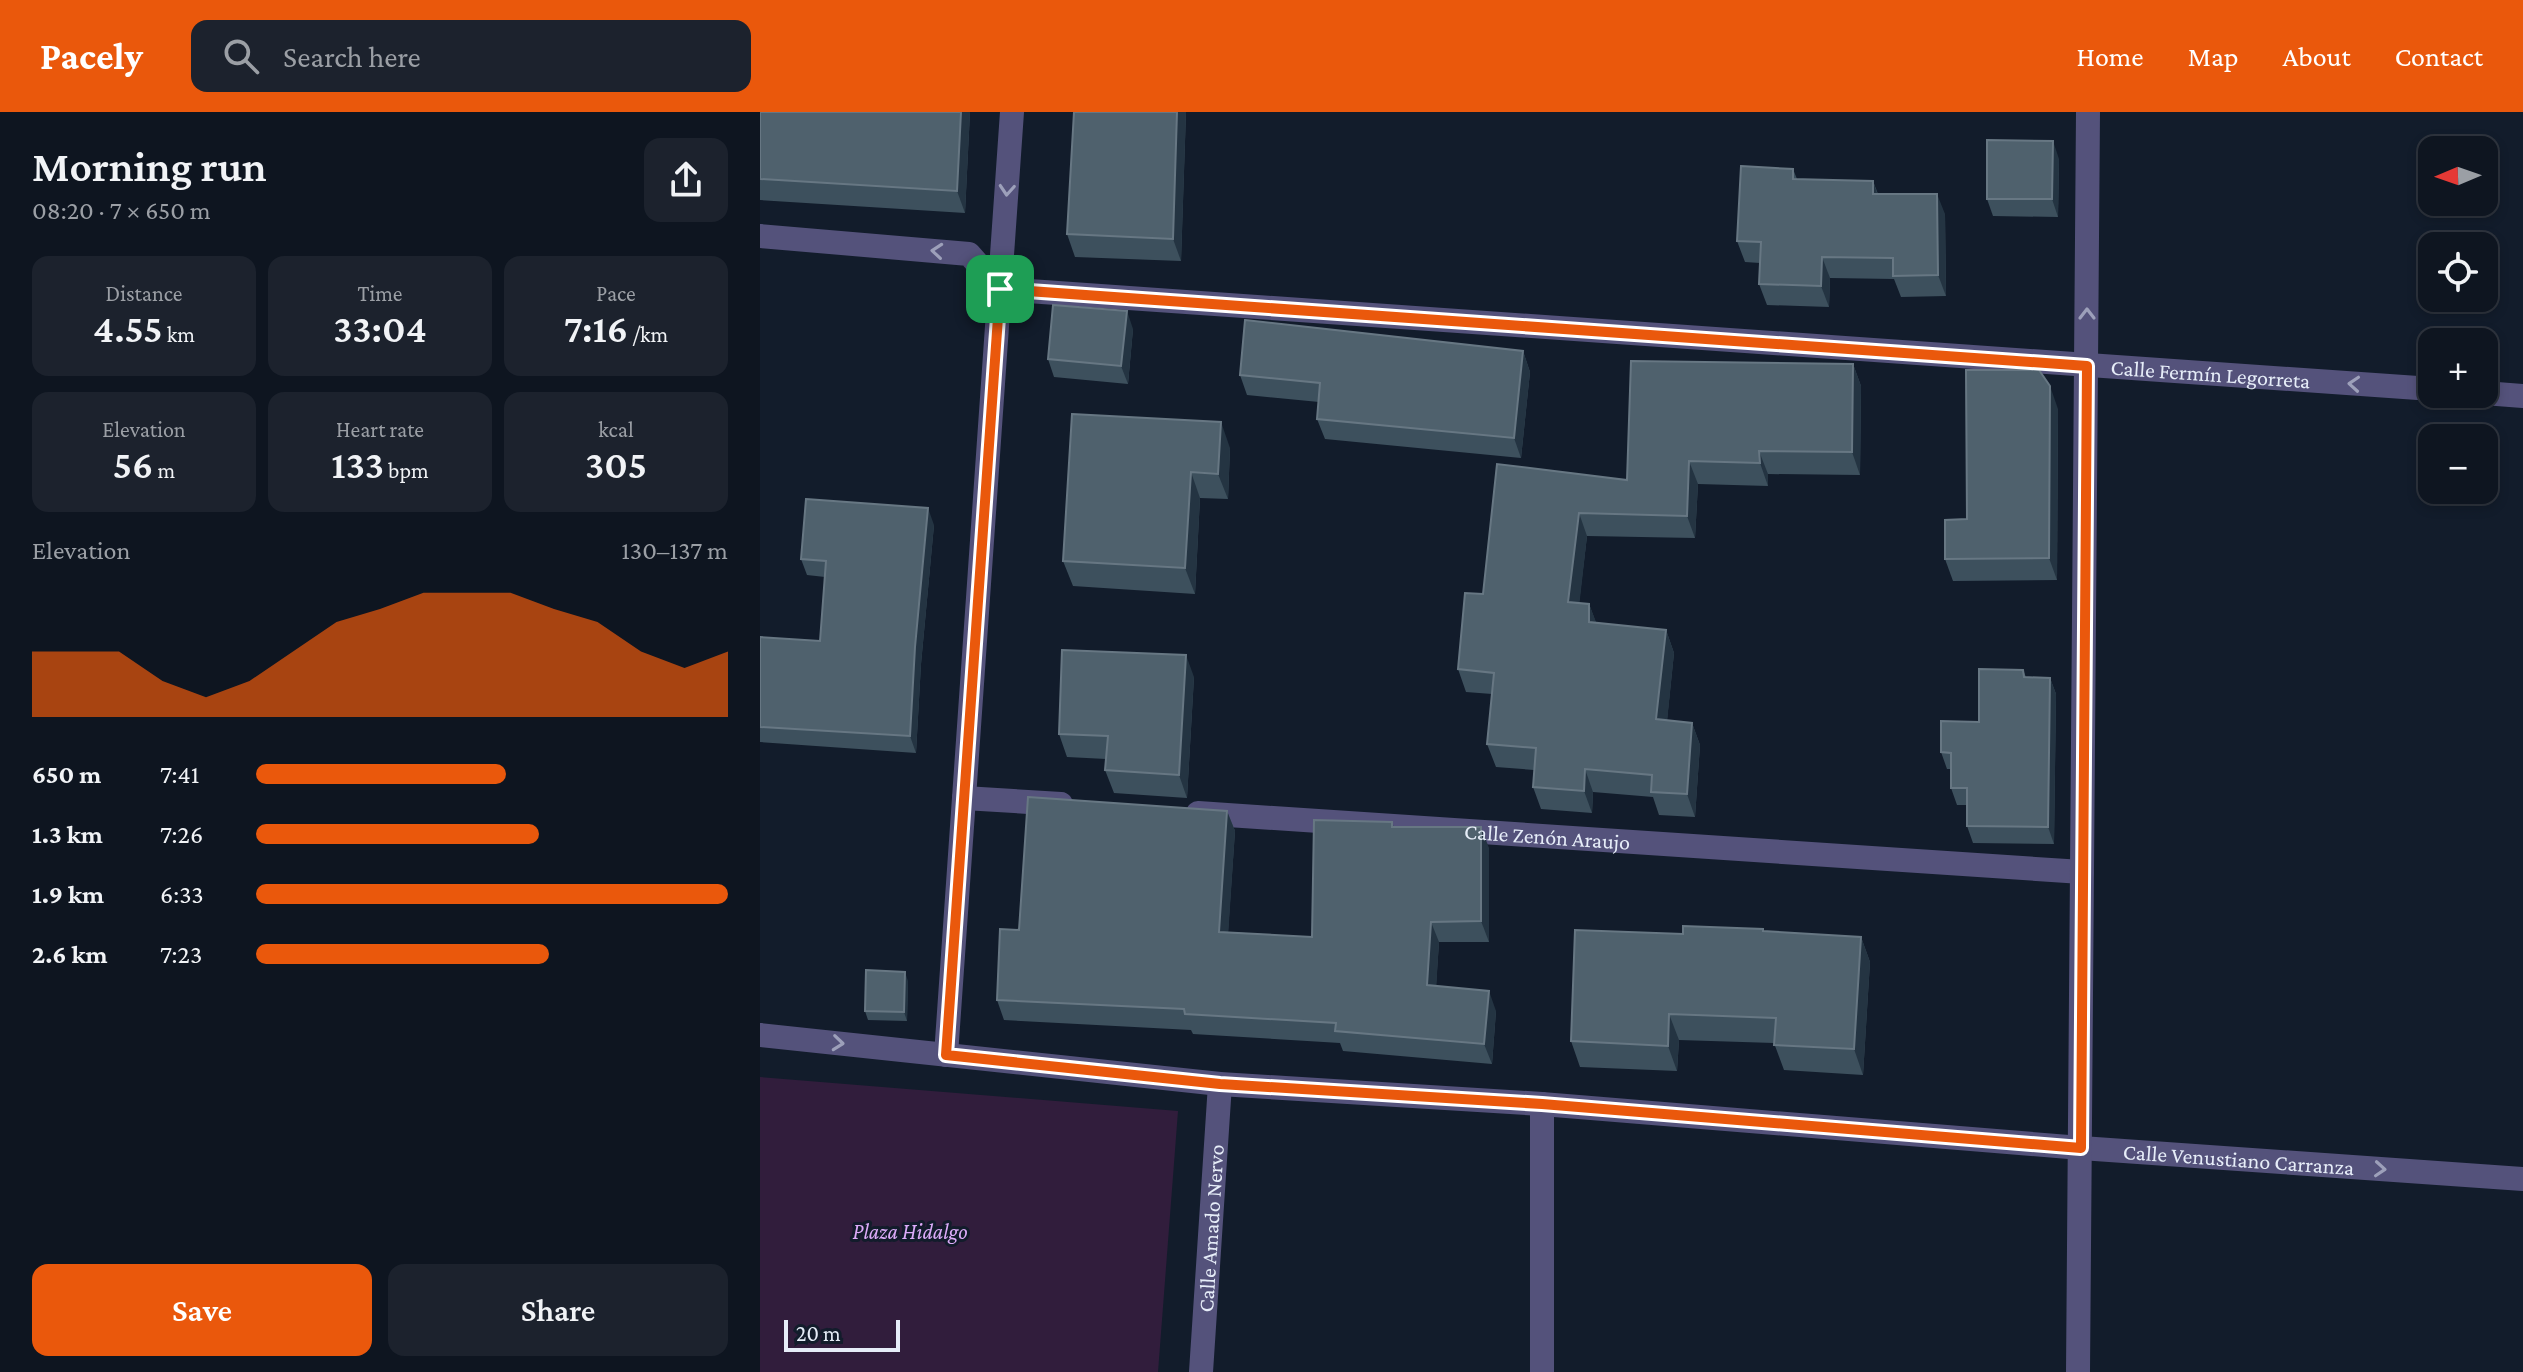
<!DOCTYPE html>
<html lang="en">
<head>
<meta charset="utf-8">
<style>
  :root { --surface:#0e1520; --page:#1c222d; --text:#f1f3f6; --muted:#9b9fa5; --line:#2e343e; --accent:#ea580c }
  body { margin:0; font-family:"Crimson Pro",serif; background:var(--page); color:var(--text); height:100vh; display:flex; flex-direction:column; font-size:30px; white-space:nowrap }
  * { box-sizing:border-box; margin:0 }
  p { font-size:26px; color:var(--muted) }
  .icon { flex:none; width:44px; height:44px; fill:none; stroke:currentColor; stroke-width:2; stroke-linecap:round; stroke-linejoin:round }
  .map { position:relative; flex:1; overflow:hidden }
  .sheet { display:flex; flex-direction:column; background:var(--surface); width:760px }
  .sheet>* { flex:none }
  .needle { width:52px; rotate:268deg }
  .tools { position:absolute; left:1658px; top:24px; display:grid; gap:16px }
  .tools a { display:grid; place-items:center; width:80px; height:80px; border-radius:16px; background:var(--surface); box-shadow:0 4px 12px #0003,0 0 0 2px var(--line); font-size:40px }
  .scale { position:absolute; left:24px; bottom:20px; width:116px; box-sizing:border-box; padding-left:8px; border:4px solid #e6edf8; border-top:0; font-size:22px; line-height:28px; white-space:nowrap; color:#e6edf8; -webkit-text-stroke:6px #121c2b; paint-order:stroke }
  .pin { position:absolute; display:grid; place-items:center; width:68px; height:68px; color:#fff; margin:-34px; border-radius:16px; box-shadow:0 4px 12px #0006 }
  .round { display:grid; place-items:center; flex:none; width:84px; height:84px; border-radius:16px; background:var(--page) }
  .overview { display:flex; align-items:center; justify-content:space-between; height:136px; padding:0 32px }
  h1 { font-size:44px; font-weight:600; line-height:60px }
  .figures { display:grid; grid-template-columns:repeat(3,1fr); gap:12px; height:136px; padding:8px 32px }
  .figures div { display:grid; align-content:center; border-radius:16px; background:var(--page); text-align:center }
  .figures b { font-size:40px; font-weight:600 }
  .figures small { font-size:22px; font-weight:400 }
  .figures p { font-size:22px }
  .chart { height:224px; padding:16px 32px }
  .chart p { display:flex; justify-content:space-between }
  .chart svg { width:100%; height:144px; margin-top:8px; fill:var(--accent); opacity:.7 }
  .cta { display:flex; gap:16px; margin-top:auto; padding:16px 32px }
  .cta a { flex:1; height:92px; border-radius:16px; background:var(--accent); color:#fff; font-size:32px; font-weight:600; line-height:92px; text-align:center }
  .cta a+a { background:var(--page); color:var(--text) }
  ul { padding:0 32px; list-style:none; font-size:26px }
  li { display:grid; grid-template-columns:128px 96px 1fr; align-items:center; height:60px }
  li i { height:20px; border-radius:10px; background:var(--accent) }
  header { display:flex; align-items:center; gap:48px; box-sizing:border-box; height:112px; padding:0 40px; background:var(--accent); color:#fff }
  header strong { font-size:38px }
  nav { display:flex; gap:44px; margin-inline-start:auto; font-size:28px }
  .search { width:560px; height:72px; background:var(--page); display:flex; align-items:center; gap:20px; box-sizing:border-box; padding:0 28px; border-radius:16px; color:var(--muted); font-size:30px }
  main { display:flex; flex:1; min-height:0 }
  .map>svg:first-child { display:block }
  .green { fill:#311d3c }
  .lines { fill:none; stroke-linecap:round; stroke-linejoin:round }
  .minor { stroke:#54527b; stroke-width:24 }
  .wall { fill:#3d505d }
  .shaded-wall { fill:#243442 }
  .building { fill:#4f616d; stroke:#677783; stroke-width:2 }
  .oneway { stroke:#9da0ba }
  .route-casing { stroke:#fff; stroke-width:16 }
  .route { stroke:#ea580c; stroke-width:10 }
  .labels { text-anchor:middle; stroke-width:6; stroke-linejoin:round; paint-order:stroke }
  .street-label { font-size:22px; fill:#e6edf8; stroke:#121c2b }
  .park-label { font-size:22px; font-style:italic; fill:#dcabf9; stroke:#121c2b }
</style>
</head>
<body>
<header>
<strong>Pacely</strong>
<div class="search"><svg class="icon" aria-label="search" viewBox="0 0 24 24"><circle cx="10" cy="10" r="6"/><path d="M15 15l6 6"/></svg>Search here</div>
<nav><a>Home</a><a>Map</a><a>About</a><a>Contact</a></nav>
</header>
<main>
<section class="sheet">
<div class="overview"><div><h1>Morning run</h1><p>08:20 · 7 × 650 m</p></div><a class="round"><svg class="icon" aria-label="share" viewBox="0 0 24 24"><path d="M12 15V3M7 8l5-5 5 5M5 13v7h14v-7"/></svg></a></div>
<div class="figures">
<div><p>Distance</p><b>4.55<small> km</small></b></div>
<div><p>Time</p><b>33:04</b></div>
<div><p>Pace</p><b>7:16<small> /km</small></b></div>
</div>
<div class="figures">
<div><p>Elevation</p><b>56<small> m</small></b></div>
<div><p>Heart rate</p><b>133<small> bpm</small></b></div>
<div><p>kcal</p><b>305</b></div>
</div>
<div class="chart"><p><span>Elevation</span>130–137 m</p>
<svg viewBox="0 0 160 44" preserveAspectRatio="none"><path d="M0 44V24L10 24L20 24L30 33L40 38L50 33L60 24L70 15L80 11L90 6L100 6L110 6L120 11L130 15L140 24L150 29L160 24V44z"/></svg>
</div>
<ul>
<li><b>650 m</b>7:41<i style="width:53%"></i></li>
<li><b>1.3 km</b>7:26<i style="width:60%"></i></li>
<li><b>1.9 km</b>6:33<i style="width:100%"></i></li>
<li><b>2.6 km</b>7:23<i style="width:62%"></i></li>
</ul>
<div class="cta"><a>Save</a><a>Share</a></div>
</section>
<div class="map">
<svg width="1763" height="1260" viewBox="0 0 1763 1260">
  <rect width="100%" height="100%" fill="#121c2b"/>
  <path class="green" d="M 0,965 L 418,999 L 398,1260 L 0,1260 Z"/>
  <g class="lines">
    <g class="minor">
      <path id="s1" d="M 0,124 L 209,142 L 240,177 L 1672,277"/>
      <path d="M 1724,281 L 1763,284"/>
      <path d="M 204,686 L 301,692"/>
      <path id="s2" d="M 438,701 L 1322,760"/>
      <path id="s3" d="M 0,923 L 460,972 L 782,992 L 1321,1036 L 1763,1067"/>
      <path d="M 186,943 L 252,0"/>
      <path d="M 782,992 L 782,1260"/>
      <path id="s4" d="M 441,1260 L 460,972"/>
      <path d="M 1318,1260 L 1328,0"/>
    </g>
  </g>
  <g class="wall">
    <path d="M 0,0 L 210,0 L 205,101 L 0,88 Z"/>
    <path d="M 314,0 L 426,0 L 421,149 L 315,145 L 307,122 Z"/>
    <path d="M 1299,47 L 1298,105 L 1233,104 L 1227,87 Z"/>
    <path d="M 1033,57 L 1037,67 L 1113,69 L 1118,82 L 1185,102 L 1186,184 L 1141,185 L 1134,167 L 1070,166 L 1069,195 L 1007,193 L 999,172 L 1000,151 L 985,150 L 977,129 Z"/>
    <path d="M 373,217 L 368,272 L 294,265 L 288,247 Z"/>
    <path d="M 763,239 L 770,260 L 761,346 L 565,327 L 557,307 L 559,290 L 487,283 L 480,263 Z"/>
    <path d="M 1093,252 L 1101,274 L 1100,363 L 1008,362 L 1008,374 L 938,372 L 935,426 L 827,424 L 819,491 L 829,492 L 836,511 L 906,518 L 914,541 L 907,608 L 932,611 L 940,633 L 935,705 L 899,703 L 893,685 L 833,680 L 832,701 L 781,697 L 773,675 L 774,658 L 736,655 L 727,632 L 732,582 L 706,580 L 698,557 L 723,482 L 737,352 L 867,368 Z"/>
    <path d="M 1298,297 L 1297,468 L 1193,469 L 1185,447 L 1207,407 Z"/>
    <path d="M 312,302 L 470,336 L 468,387 L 440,386 L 435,482 L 313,474 L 303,449 Z"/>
    <path d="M 174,413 L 161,552 L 156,641 L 0,630 L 0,525 L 60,529 L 65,465 L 47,463 L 41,447 Z"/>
    <path d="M 1263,558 L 1266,565 L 1290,566 L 1296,582 L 1294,732 L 1213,731 L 1207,714 L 1207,693 L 1197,693 L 1191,676 L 1191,657 L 1187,657 L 1181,640 L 1219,610 Z"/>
    <path d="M 434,565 L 427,686 L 354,681 L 345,658 L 346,647 L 307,645 L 299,622 Z"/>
    <path d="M 467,699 L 475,719 L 468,820 L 552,825 L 632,710 L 634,715 L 729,736 L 729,830 L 679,830 L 676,874 L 736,899 L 732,952 L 583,939 L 580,931 L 433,922 L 431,918 L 244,908 L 237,888 L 259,818 Z"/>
    <path d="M 1004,819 L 1101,825 L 1110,850 L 1103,963 L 1024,958 L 1014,931 L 919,928 L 917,959 L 820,955 L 811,929 L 923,822 Z"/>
    <path d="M 148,869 L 147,909 L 108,908 L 105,899 Z"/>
  </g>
  <g class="shaded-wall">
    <path d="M 201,0 L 210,0 L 205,101 L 197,79 Z"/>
    <path d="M 417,0 L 426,0 L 421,149 L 413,127 Z"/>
    <path d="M 1293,29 L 1299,47 L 1298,105 L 1292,87 Z"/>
    <path d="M 1113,69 L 1120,90 L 1113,82 Z"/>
    <path d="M 1177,82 L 1185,102 L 1186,184 L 1178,163 Z"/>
    <path d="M 1062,145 L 1070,166 L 1069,195 L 1061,174 Z"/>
    <path d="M 367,199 L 373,217 L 368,272 L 361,254 Z"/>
    <path d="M 763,239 L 770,260 L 761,346 L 754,326 Z"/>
    <path d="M 1093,252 L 1101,274 L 1100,363 L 1092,340 Z"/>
    <path d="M 1290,274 L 1298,297 L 1297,468 L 1289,446 Z"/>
    <path d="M 461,310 L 470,336 L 468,387 L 458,362 Z"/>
    <path d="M 999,339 L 1008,362 L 1008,374 L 1000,351 Z"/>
    <path d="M 929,349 L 938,372 L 935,426 L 927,404 Z"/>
    <path d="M 431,360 L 440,386 L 435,482 L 425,456 Z"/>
    <path d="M 168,396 L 174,413 L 161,552 L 156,641 L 150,624 L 155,535 Z"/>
    <path d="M 819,401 L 827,424 L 817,513 L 808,490 Z"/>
    <path d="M 829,492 L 838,515 L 829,510 Z"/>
    <path d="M 906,518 L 914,541 L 905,630 L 896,607 Z"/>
    <path d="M 426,543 L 434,565 L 427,686 L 419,663 Z"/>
    <path d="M 1290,566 L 1296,582 L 1294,732 L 1288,715 Z"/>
    <path d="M 932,611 L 940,633 L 935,705 L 927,682 Z"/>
    <path d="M 825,657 L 833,680 L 832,701 L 824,679 Z"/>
    <path d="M 467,699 L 475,719 L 467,840 L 459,820 Z"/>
    <path d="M 721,715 L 729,736 L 729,830 L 721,809 Z"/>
    <path d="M 671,810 L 679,830 L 675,894 L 667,873 Z"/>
    <path d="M 1101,825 L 1110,850 L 1103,963 L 1094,937 Z"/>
    <path d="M 145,860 L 148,869 L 147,909 L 144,900 Z"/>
    <path d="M 729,879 L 736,899 L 732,952 L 724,932 Z"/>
    <path d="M 909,902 L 919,928 L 917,959 L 908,934 Z"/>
  </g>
  <g class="building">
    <path d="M 0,0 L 201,0 L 197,79 L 0,67 Z"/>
    <path d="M 314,0 L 417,0 L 413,127 L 307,122 Z"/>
    <path d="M 1227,28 L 1293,29 L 1292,87 L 1227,87 Z"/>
    <path d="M 981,54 L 1033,57 L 1033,67 L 1113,69 L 1113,82 L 1177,82 L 1178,163 L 1133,164 L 1133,146 L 1062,145 L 1061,174 L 999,172 L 1001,130 L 977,129 Z"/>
    <path d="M 293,193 L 367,199 L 361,254 L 288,247 Z"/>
    <path d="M 485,208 L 763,239 L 754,326 L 557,307 L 560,271 L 480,263 Z"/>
    <path d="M 871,249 L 1093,252 L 1092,340 L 999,339 L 1000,351 L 929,349 L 927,404 L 819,401 L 808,490 L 829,492 L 829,510 L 906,518 L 896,607 L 932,611 L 927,682 L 891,680 L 892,663 L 825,657 L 824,679 L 773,675 L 776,636 L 727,632 L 734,561 L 698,557 L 705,481 L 723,482 L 737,352 L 867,368 Z"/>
    <path d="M 1206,258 L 1279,258 L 1290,274 L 1289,446 L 1185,447 L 1185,408 L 1207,407 Z"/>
    <path d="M 312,302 L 461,310 L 458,362 L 431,360 L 425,456 L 303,449 Z"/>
    <path d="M 46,387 L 168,396 L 155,535 L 150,624 L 0,615 L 0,525 L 60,529 L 66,449 L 41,447 Z"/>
    <path d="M 302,538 L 426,543 L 419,663 L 345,658 L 348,624 L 299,622 Z"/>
    <path d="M 1219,557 L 1263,558 L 1264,565 L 1290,566 L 1288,715 L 1207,714 L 1207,676 L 1191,676 L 1191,641 L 1181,640 L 1181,609 L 1219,610 Z"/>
    <path d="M 268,685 L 467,699 L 459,820 L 552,825 L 554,708 L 632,710 L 632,715 L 721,715 L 721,809 L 671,810 L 667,873 L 729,879 L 724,932 L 575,919 L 576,911 L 425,902 L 424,897 L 237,888 L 240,817 L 259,818 Z"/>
    <path d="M 923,814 L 1003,817 L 1003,819 L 1101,825 L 1094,937 L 1014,933 L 1016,906 L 909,902 L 908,934 L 811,929 L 815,818 L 923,822 Z"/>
    <path d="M 106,858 L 145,860 L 144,900 L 105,899 Z"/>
  </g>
  <defs><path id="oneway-chevron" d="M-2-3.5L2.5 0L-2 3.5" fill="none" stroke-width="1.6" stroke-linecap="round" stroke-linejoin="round" transform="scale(2)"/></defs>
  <g class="oneway">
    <use href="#oneway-chevron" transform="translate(247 78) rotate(94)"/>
    <use href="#oneway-chevron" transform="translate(177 139) rotate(-175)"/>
    <use href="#oneway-chevron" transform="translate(1327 202) rotate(-90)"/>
    <use href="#oneway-chevron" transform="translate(1594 272) rotate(-176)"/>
    <use href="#oneway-chevron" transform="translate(78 931) rotate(6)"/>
    <use href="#oneway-chevron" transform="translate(1620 1057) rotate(4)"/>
  </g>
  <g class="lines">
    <defs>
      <path id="route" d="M 240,177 L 1327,254 L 1321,1036 L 782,992 L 460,972 L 186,943 Z"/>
    </defs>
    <use href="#route" class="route-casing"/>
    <use href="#route" class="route"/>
  </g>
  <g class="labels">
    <g class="street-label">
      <text dy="8" stroke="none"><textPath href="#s1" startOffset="1470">Calle Fermín Legorreta</textPath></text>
      <text dy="8" stroke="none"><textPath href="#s2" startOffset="350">Calle Zenón Araujo</textPath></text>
      <text dy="8" stroke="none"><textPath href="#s3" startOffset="1484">Calle Venustiano Carranza</textPath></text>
      <text dy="8" stroke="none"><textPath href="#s4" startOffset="144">Calle Amado Nervo</textPath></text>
    </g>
    <g class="park-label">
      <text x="150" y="1127">Plaza Hidalgo</text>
    </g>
  </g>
</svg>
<div class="tools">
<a><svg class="needle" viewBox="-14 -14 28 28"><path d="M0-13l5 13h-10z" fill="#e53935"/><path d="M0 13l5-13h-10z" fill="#9b9fa5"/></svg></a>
<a><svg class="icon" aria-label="locate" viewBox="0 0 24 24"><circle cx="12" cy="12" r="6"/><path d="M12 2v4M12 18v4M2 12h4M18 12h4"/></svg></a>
<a>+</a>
<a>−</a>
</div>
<div class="scale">20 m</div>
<div class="pin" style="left:240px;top:177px;background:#1e9e55"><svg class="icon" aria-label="arrive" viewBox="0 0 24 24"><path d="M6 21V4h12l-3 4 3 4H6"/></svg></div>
</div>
</main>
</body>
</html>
